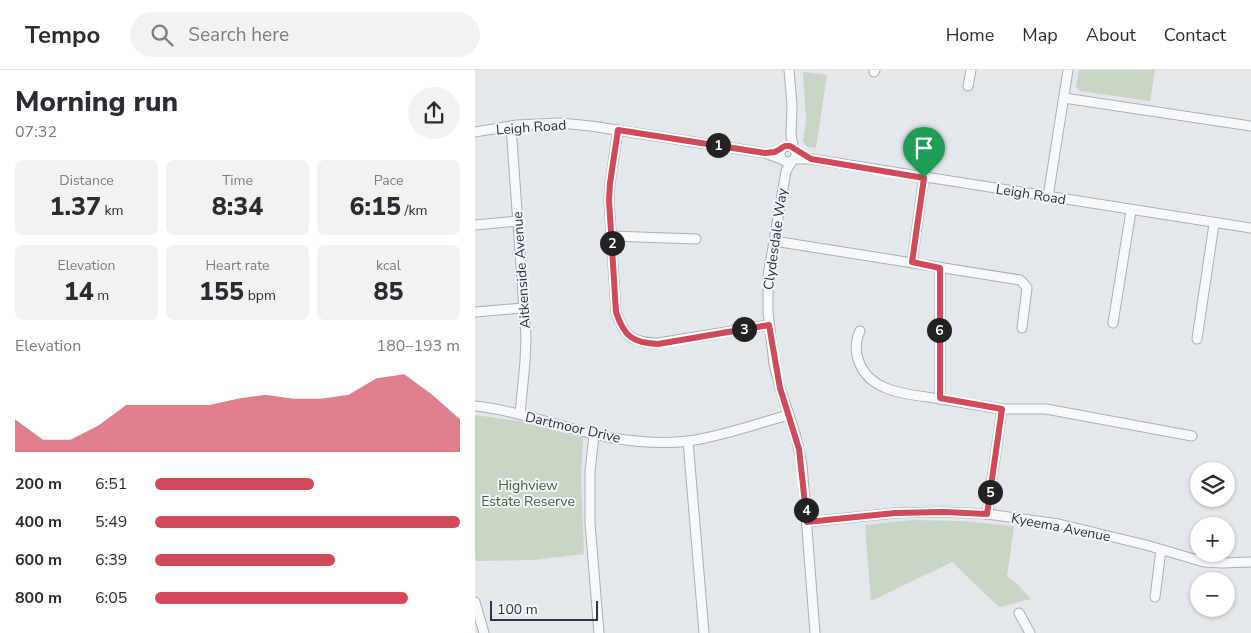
<!DOCTYPE html>
<html lang="en">
<head>
<meta charset="utf-8">
<style>
  :root { --surface:#fff; --page:#f2f2f3; --text:#2b2b33; --muted:#7c7c81; --line:#e1e1e2; --accent:#d1495b }
  body { margin:0; font-family:"Nunito Sans",sans-serif; background:var(--page); color:var(--text); height:100vh; display:flex; flex-direction:column; font-size:19px; white-space:nowrap }
  * { box-sizing:border-box; margin:0 }
  p { font-size:16px; color:var(--muted) }
  .icon { flex:none; width:28px; height:28px; fill:none; stroke:currentColor; stroke-width:2; stroke-linecap:round; stroke-linejoin:round }
  .map { position:relative; flex:1; overflow:hidden }
  .drawer { display:flex; flex-direction:column; background:var(--surface); width:475px }
  .drawer>* { flex:none }
  .controls { position:absolute; left:715px; top:392px; display:grid; gap:10px }
  .controls a { display:grid; place-items:center; width:45px; height:45px; border-radius:50%; background:var(--surface); box-shadow:0 1px 4px #0004; font-size:25px }
  .scale { position:absolute; left:15px; bottom:12px; width:108px; box-sizing:border-box; padding-left:5px; border:2px solid #2b3445; border-top:0; font-size:14px; line-height:18px; white-space:nowrap; color:#2b3445; -webkit-text-stroke:4px #f4f6f9; paint-order:stroke }
  .pin { position:absolute; display:grid; place-items:center; width:42px; height:42px; color:#fff; margin:-51px -21px; border-radius:50% 50% 50% 0; rotate:-45deg; box-shadow:0 0 5px #0007 }
  .pin .icon { rotate:45deg }
  .km { position:absolute; width:25px; height:25px; margin:-12px; border-radius:50%; background:#222; color:#fff; font-size:14px; line-height:25px; text-align:center }
  .round { display:grid; place-items:center; flex:none; width:52px; height:52px; border-radius:26px; background:var(--page) }
  .overview { display:flex; align-items:center; justify-content:space-between; height:85px; padding:0 15px }
  h1 { font-size:28px; font-weight:800; line-height:38px }
  .stats { display:grid; grid-template-columns:repeat(3,1fr); gap:8px; height:85px; padding:5px 15px }
  .stats div { display:grid; align-content:center; border-radius:8px; background:var(--page); text-align:center }
  .stats b { font-size:25px; font-weight:800 }
  .stats small { font-size:14px; font-weight:400 }
  .stats p { font-size:14px }
  .chart { height:140px; padding:10px 15px }
  .chart p { display:flex; justify-content:space-between }
  .chart svg { width:100%; height:90px; margin-top:5px; fill:var(--accent); opacity:.7 }
  ul { padding:0 15px; list-style:none; font-size:16px }
  li { display:grid; grid-template-columns:80px 60px 1fr; align-items:center; height:38px }
  li i { height:12px; border-radius:6px; background:var(--accent) }
  header { display:flex; align-items:center; gap:30px; box-sizing:border-box; height:70px; padding:0 25px; background:var(--surface); border-bottom:1px solid var(--line) }
  header strong { font-size:24px }
  nav { display:flex; gap:28px; margin-inline-start:auto; font-size:18px }
  .search { width:350px; height:45px; background:var(--page); display:flex; align-items:center; gap:12px; box-sizing:border-box; padding:0 18px; border-radius:28px; color:var(--muted); font-size:19px }
  main { display:flex; flex:1; min-height:0 }
  .map>svg:first-child { display:block }
  .green { fill:#c9d6c5 }
  .lines { fill:none; stroke-linecap:round; stroke-linejoin:round }
  .minor-casing { stroke:#a9aeb7; stroke-width:11 }
  .minor { stroke:#f7f8fa; stroke-width:9 }
  .route-casing { stroke:#fff; stroke-width:10 }
  .route { stroke:#d1495b; stroke-width:6 }
  .labels { text-anchor:middle; stroke-width:4; stroke-linejoin:round; paint-order:stroke }
  .street-label { font-size:14px; fill:#2b3445; stroke:#f4f6f9 }
  .park-label { font-size:14px; fill:#3f6138; stroke:#f4f6f9 }
</style>
</head>
<body>
<header>
<strong>Tempo</strong>
<div class="search"><svg class="icon" aria-label="search" viewBox="0 0 24 24"><circle cx="10" cy="10" r="6"/><path d="M15 15l6 6"/></svg>Search here</div>
<nav><a>Home</a><a>Map</a><a>About</a><a>Contact</a></nav>
</header>
<main>
<section class="drawer">
<div class="overview"><div><h1>Morning run</h1><p>07:32</p></div><a class="round"><svg class="icon" aria-label="share" viewBox="0 0 24 24"><path d="M12 15V3M7 8l5-5 5 5M5 13v7h14v-7"/></svg></a></div>
<div class="stats">
<div><p>Distance</p><b>1.37<small> km</small></b></div>
<div><p>Time</p><b>8:34</b></div>
<div><p>Pace</p><b>6:15<small> /km</small></b></div>
</div>
<div class="stats">
<div><p>Elevation</p><b>14<small> m</small></b></div>
<div><p>Heart rate</p><b>155<small> bpm</small></b></div>
<div><p>kcal</p><b>85</b></div>
</div>
<div class="chart"><p><span>Elevation</span>180–193 m</p>
<svg viewBox="0 0 160 44" preserveAspectRatio="none"><path d="M0 44V28L10 38L20 38L30 31L40 21L50 21L60 21L70 21L80 18L90 16L100 18L110 18L120 16L130 8L140 6L150 16L160 28V44z"/></svg>
</div>
<ul>
<li><b>200 m</b>6:51<i style="width:52%"></i></li>
<li><b>400 m</b>5:49<i style="width:100%"></i></li>
<li><b>600 m</b>6:39<i style="width:59%"></i></li>
<li><b>800 m</b>6:05<i style="width:83%"></i></li>
</ul>
</section>
<div class="map">
<svg width="776" height="563" viewBox="0 0 776 563">
  <rect width="100%" height="100%" fill="#e4e7ec"/>
  <g class="green">
    <path d="M 604,0 L 680,0 L 675,31 L 605,21 L 601,17 Z"/>
    <path d="M 328,2 L 352,5 L 341,78 L 332,77 L 328,71 L 331,50 Z"/>
    <path d="M 0,345 L 44,351 L 108,368 L 106,406 L 109,484 L 58,490 L 1,491 L 0,485 Z"/>
    <path d="M 438,450 L 485,451 L 539,456 L 532,507 L 541,513 L 556,529 L 524,537 L 477,492 L 396,531 L 390,455 Z"/>
  </g>
  <g class="lines">
    <defs>
      <g id="minor">
        <path d="M 314,0 L 317,35 L 316,66 L 319,78"/>
        <path d="M 399,2 L 400,0"/>
        <path d="M 493,16 L 496,0"/>
        <path d="M 589,28 L 776,56"/>
        <path d="M 36,56 L 51,267 L 50,292 L 45,344"/>
        <path d="M 143,60 L 135,113 L 134,130 L 141,242 C 149,266 157,273 183,273 L 294,255"/>
        <path d="M 0,62 L 42,55 L 85,53 L 116,56 L 290,83 L 306,89"/>
        <circle cx="313" cy="84" r="8"/>
        <path d="M 319,89 L 336,89 L 776,158"/>
        <path d="M 317,91 L 311,101 L 293,206 L 293,242 L 299,294 L 305,318 L 320,363 L 327,394 L 340,563"/>
        <path d="M 573,127 L 593,0"/>
        <path d="M 0,155 L 43,151"/>
        <path d="M 136,166 L 221,169"/>
        <path d="M 299,171 L 545,210 L 549,214 L 552,218 L 547,258"/>
        <path d="M 437,192 L 449,107"/>
        <path d="M 465,198 L 465,329 L 527,339 L 512,444"/>
        <path d="M 0,242 L 48,238"/>
        <path d="M 638,253 L 656,141"/>
        <path d="M 385,261 C 380,271 380,281 384,292 C 396,324 436,324 465,329"/>
        <path d="M 722,269 L 739,154"/>
        <path d="M 0,336 C 47,341 91,360 138,368 C 162,372 190,374 214,371 C 248,366 281,354 313,345"/>
        <path d="M 527,339 L 571,339 L 717,366"/>
        <path d="M 119,364 L 115,402 L 115,453 L 124,563"/>
        <path d="M 213,371 L 229,563"/>
        <path d="M 332,452 L 420,443 L 469,442 L 512,444 L 584,454 L 671,475 L 729,492 L 747,493 L 776,492"/>
        <path d="M 680,527 L 686,480"/>
        <path d="M 0,532 L 9,563"/>
        <path d="M 544,543 L 555,563"/>
      </g>
    </defs>
    <use href="#minor" class="minor-casing"/>
    <use href="#minor" class="minor"/>
  </g>
  <g class="lines">
    <defs>
      <path id="route" d="M 143,60 L 290,83 L 300,82 L 310,76 L 315,76 L 336,89 L 449,108 L 437,192 L 465,198 L 465,328 L 527,339 L 512,444 L 469,442 L 420,443 L 332,452 L 324,379 L 305,318 L 294,255 L 183,274 C 157,273 149,266 141,242 L 134,130 L 135,113 Z"/>
    </defs>
    <use href="#route" class="route-casing"/>
    <use href="#route" class="route"/>
  </g>
  <g class="labels">
    <g class="street-label">
      <text transform="translate(56 57) rotate(-4)" y="5">Leigh Road</text>
      <text transform="translate(556 124) rotate(9)" y="5">Leigh Road</text>
      <text transform="translate(300 169) rotate(-82)" y="5">Clydesdale Way</text>
      <text transform="translate(46 200) rotate(-94)" y="5">Aitkenside Avenue</text>
      <text transform="translate(98 357) rotate(13)" y="5">Dartmoor Drive</text>
      <text transform="translate(586 457) rotate(11)" y="5">Kyeema Avenue</text>
    </g>
    <g class="park-label">
      <text x="53" y="420">Highview<tspan x="53" dy="16">Estate Reserve</tspan></text>
    </g>
  </g>
</svg>
<div class="controls">
<a><svg class="icon" aria-label="layers" viewBox="0 0 24 24"><path d="M12 4l9 5-9 5-9-5zM3 14l9 5 9-5"/></svg></a>
<a>+</a>
<a>−</a>
</div>
<div class="scale">100 m</div>
<div class="pin" style="left:449px;top:108px;background:#1e9e55"><svg class="icon" aria-label="arrive" viewBox="0 0 24 24"><path d="M6 21V4h12l-3 4 3 4H6"/></svg></div>
<b class="km" style="left:243px;top:75px">1</b>
<b class="km" style="left:137px;top:173px">2</b>
<b class="km" style="left:269px;top:259px">3</b>
<b class="km" style="left:331px;top:440px">4</b>
<b class="km" style="left:515px;top:422px">5</b>
<b class="km" style="left:464px;top:260px">6</b>
</div>
</main>
</body>
</html>
